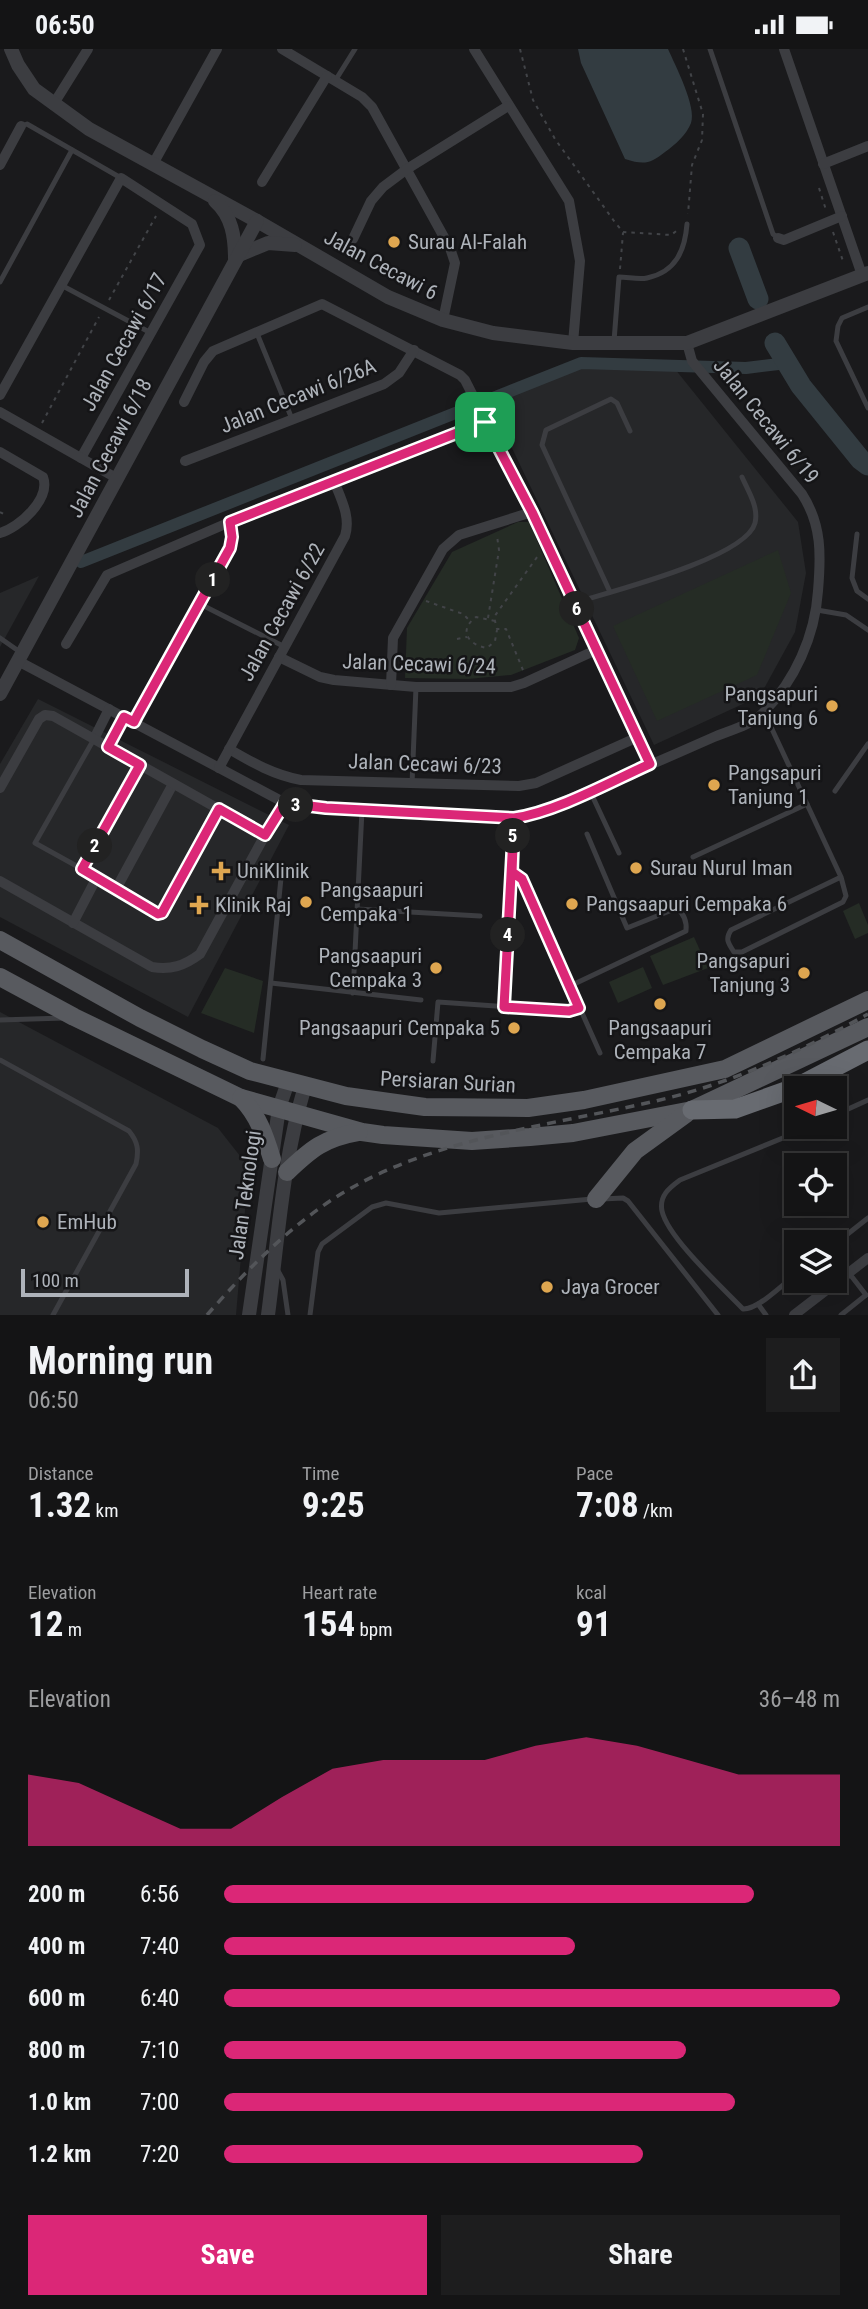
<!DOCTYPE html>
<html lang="en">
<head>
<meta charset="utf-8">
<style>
  :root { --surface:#141415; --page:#1d1d1e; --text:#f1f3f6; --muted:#9d9ea0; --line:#333334; --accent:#db2777 }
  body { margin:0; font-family:"Roboto Condensed",sans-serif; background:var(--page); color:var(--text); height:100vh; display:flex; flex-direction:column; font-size:26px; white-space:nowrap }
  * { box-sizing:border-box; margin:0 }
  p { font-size:23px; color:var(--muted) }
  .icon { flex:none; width:38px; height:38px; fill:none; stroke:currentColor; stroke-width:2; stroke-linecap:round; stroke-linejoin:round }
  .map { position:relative; height:1266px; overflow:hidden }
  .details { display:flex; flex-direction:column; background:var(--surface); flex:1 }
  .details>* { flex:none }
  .needle { width:46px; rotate:275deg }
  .buttons { position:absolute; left:784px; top:1027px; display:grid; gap:14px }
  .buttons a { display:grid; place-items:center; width:63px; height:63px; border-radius:0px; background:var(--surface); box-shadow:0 7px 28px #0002,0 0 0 2px var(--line); font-size:35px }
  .scale { position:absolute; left:21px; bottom:18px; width:168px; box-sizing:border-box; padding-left:7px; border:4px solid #aeb3ba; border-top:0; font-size:19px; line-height:24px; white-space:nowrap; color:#aeb3ba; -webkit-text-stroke:5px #151517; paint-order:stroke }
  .pin { position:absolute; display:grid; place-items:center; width:60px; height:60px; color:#fff; margin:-30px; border-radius:14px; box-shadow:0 4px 10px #0006 }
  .km { position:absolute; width:35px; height:35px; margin:-18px; border-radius:50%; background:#222; color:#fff; font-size:19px; line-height:35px; text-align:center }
  .round { display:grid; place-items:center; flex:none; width:74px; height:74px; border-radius:0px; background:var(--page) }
  .head { display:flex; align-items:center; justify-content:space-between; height:119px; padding:0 28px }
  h1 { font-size:38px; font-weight:700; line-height:52px }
  .metrics { display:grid; grid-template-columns:repeat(3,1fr); gap:10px; height:119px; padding:7px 28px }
  .metrics div { display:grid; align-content:center }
  .metrics b { font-size:35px; font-weight:700 }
  .metrics small { font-size:19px; font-weight:400 }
  .metrics p { font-size:19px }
  .chart { height:196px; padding:14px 28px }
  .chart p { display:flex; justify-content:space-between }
  .chart svg { width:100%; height:126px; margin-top:7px; fill:var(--accent); opacity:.7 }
  .action { display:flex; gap:14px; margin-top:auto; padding:14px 28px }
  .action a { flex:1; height:80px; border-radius:0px; background:var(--accent); color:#fff; font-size:28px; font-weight:700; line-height:80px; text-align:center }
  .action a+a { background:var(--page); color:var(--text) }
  ul { padding:0 28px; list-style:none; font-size:23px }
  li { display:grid; grid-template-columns:112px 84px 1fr; align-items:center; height:52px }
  li i { height:18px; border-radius:9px; background:var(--accent) }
  .status { display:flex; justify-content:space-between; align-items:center; height:49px; padding:0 35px; background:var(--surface); direction:ltr }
  .status svg { height:19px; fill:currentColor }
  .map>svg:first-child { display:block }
  .built { fill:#262729 }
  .green { fill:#252c25 }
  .water { fill:#333c41 }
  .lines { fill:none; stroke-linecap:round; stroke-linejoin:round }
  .canal { stroke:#333c41; stroke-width:12 }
  .river { stroke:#333c41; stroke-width:21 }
  .path { stroke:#424448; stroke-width:2; stroke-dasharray:3.5 5; stroke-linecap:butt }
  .service { stroke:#3c3d41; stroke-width:5 }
  .minor { stroke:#3c3d41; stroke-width:10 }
  .tertiary { stroke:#3c3d41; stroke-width:14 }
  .primary { stroke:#585a5f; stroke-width:18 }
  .motorway { stroke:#686b71; stroke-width:19 }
  .rail { stroke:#535559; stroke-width:3.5; stroke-dasharray:9 7; stroke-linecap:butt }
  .route-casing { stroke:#fff; stroke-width:14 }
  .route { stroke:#db2777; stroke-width:9 }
  .poi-dot { fill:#dea650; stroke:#151517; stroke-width:2.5 }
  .labels { text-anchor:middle; stroke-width:5; stroke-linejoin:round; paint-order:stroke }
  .poi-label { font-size:21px; fill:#aeb3ba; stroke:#151517; text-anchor:start }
  .street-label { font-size:21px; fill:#aeb3ba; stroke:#151517 }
</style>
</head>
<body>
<div class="status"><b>06:50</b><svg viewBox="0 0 49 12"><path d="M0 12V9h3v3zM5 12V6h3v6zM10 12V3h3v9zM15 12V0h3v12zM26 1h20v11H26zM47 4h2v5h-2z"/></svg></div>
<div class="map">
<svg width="868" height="1266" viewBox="0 0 868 1266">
  <rect width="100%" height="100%" fill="#1a1a1c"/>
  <g class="built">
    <path d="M 580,319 L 675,320 L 798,473 L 806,524 L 795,583 L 760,647 L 654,696 L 490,353 Z"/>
    <path d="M 39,527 L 0,598 L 0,544 Z"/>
    <path d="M 38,650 L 289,776 L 188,968 L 0,868 L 0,715 Z"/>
    <path d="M 0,963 L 218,1079 L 244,1112 L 245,1161 L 236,1266 L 0,1266 Z"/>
  </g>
  <g class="green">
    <path d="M 518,473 L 529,473 L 579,589 L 575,601 L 511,626 L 468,630 L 405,629 L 407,579 L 452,503 Z"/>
    <path d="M 778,501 L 791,544 L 757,626 L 657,672 L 613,577 Z"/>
    <path d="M 859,854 L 868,876 L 868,884 L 855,890 L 843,862 Z"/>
    <path d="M 694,888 L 708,919 L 663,936 L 650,907 Z"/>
    <path d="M 643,918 L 652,939 L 618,954 L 609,933 Z"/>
    <path d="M 225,919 L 263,932 L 254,984 L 201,964 Z"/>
  </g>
  <path class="water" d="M 578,0 L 668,0 C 675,16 697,58 691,74 C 687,85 675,96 665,103 C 650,115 644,116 625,110 L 581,14 Z"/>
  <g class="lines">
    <path class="canal" d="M 81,513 L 581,314 L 746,319 L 787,314"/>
    <g class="river">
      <path d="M 739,199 L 758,250"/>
      <path d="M 775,294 L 801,337 L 860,410 L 868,416"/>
    </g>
    <g class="path">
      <path d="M 520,0 L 533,51 L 555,90 L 614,172 L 623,183 L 671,186 L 679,180"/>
      <path d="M 683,0 L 703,65 L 702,91 L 692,116 L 688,165"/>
      <path d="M 819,139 L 826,161"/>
      <path d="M 833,183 L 844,215"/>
      <path d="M 620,220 L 623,184"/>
      <path d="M 109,251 L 156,167"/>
      <path d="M 42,374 L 99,268"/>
      <path d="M 0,463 L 7,467"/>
      <path d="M 426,552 L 463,565 L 469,571"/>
      <path d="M 488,569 L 499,501 L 497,487"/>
      <path d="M 495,572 L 476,568 C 458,581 468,596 487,599 L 495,592 L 497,581"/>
      <path d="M 457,590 L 467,588"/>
      <path d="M 523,621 L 506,580 L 497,580 L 494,568 L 540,504"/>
    </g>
    <g class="service">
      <path d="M 710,0 L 773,185 L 778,189"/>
      <path d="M 335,32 L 355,0"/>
      <path d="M 21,77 L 27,75 L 121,129"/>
      <path d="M 0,233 L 72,101"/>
      <path d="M 61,236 L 151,284"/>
      <path d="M 868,258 L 842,269 L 838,277 L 836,292 L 868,359"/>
      <path d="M 256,282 L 292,370"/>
      <path d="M 614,292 L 619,228 C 628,228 639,231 647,229 C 676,223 685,201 687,175"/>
      <path d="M 857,485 L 852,529 L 857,542 L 868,550"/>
      <path d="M 610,543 L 542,396 L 546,381 L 611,350 L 617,354 L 630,382"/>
      <path d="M 574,554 C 609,543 746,509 755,474 C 759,458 748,442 742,428"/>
      <path d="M 200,555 L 285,598"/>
      <path d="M 817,561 L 846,566 L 868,581"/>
      <path d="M 0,589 L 20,603"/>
      <path d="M 760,667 L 771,678 L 841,828 L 846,847 L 843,853 L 742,903 L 734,903 C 728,894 725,890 731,881 L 841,828"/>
      <path d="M 412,735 L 416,638"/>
      <path d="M 590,742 L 619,804"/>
      <path d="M 835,742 L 868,695"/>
      <path d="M 693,808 L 807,755"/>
      <path d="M 82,820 L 35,794 L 94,690"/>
      <path d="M 512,823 L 522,830 L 600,1004"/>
      <path d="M 116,840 L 154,864 L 162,864 L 219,760"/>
      <path d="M 357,860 L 480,867"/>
      <path d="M 271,934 L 421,951"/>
      <path d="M 570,937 L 686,882 C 687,873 684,865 677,859 L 627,879 L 587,785"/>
      <path d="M 353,944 L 362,761"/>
      <path d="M 504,958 L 514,769"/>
      <path d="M 0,971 L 64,969"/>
      <path d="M 263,1010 L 282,819"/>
      <path d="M 0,1011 L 129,1082 C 138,1093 139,1101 136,1115 L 53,1266"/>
      <path d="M 433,1012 L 438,953 L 569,962 L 579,959"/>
      <path d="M 835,1066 L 868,1051"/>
      <path d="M 602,1150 L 623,1149 L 628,1152 L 718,1266"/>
      <path d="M 835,1195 L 868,1169"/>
      <path d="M 277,1220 L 283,1231 L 288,1266"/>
      <path d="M 849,1224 L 866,1246"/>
      <path d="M 796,1225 C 784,1235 757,1261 743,1260 C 723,1239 668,1189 662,1162 C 659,1147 669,1139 680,1131 L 810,1078"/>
      <path d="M 758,1255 L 766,1266"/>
      <path d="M 310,1266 L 318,1203 L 322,1195 L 372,1158 L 386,1154 L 439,1164 L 592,1150"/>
      <path d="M 841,1266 L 866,1246"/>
    </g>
    <g class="minor">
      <path d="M 282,0 L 362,48 L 372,58 L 450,199 L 455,214 L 443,271"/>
      <path d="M 474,0 L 569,152 L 580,212 L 573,294"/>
      <path d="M 784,0 L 862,226"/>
      <path d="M 53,56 L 88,0"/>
      <path d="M 153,115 L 217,0"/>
      <path d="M 823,115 L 868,97"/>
      <path d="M 0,116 L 21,77"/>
      <path d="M 262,133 L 327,27"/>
      <path d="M 778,189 L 784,191 L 842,167"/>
      <path d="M 353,190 L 371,152 L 383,138 L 407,120 L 508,57"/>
      <path d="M 0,346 L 121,129 L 192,175 L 200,196 L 81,409"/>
      <path d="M 184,353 L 204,313 L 213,302 L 322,255 L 460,326 L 465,331 L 532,463 L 650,715"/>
      <path d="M 0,363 L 118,430"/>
      <path d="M 0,403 L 43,428 C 51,450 19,479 0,484"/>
      <path d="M 185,412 L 384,335 L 399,324 L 414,301"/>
      <path d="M 66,595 L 107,526 L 230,473 L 485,373"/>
      <path d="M 279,608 L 320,628 L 334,631 L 416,638 L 511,638 L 524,634 L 596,601"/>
      <path d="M 18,612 L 285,754 L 325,759 L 514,769 L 528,767 C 590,742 653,715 714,688 C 728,682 751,676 762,665 C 795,632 815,587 818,542 C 821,506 822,476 802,445 L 692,312 L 687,294"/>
      <path d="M 391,636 L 393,589 L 443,500 L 459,486 L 532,463"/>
      <path d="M 134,673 L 230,499 L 232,488 L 230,473"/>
      <path d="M 94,690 L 109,660"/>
      <path d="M 108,698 L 124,668"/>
      <path d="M 229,700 C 253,714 274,726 301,731 L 519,737 L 536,734 L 638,688"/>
      <path d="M 140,716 L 82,820 L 116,840 L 173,735"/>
      <path d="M 219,719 L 345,487 C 351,468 341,450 334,432"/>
      <path d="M 0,739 L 39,670 L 45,666 L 53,667 L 265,786"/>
      <path d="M 0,832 L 152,918 C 171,921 184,917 200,905 L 265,786 L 285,754"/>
      <path d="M 73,874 L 97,828"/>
      <path d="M 794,1266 L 868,1209"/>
    </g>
    <g class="tertiary">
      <path d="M 11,0 L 18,16 L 34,40 L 89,80 L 257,172 L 388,248 L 443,271 L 493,284 L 573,294 L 687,294 L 868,224"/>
      <path d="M 215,152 C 232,167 235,188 235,210"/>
      <path d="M 239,206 L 268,194 L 295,196"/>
      <path d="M 0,645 L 257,172"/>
      <path d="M 249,1266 L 279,1059 L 288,1033"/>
      <path d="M 268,1266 C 278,1190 283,1110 305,1037"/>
    </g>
    <g class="primary">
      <path d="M 0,891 L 140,969 L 202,1000 L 250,1022 L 346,1047 L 425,1058 L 528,1059 L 584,1051 L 725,1020 L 868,951"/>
      <path d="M 0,928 L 74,968 L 241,1049 L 362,1083 L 383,1086 L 472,1092 L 530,1088 L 573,1084 L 692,1061 L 868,978"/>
      <path d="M 241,1049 C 258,1066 265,1087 272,1110"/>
      <path d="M 287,1123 C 311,1100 324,1089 359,1083"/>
      <path d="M 596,1150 L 635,1102 L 686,1065"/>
    </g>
    <path class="motorway" d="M 692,1061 L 735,1060 L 797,1038 L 868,1001"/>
    <path class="rail" d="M 207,1266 C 243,1225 282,1185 327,1154 C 426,1087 555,1077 668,1049 C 739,1031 805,1000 868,965"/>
  </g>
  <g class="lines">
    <defs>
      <path id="route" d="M 485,373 L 230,473 L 232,488 L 230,499 L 137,667 L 134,673 L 124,668 L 108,698 L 140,716 L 82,820 L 158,865 L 162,864 L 219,760 L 265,786 L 285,754 L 326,759 L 514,769 L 504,958 L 569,962 L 579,959 L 522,830 L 512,823 L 514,769 C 556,763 610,733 650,715 L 532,463 L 485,373"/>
    </defs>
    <use href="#route" class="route-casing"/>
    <use href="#route" class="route"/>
  </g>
  <g class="poi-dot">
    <circle cx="394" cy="193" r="7"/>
    <circle cx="832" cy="657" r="7"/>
    <circle cx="714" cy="736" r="7"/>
    <circle cx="636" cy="819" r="7"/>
    <path d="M217.5 811.5h7v7h7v7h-7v7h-7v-7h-7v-7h7z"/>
    <circle cx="306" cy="853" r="7"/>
    <circle cx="572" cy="855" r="7"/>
    <path d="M195.5 845.5h7v7h7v7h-7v7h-7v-7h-7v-7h7z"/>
    <circle cx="436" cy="919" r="7"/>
    <circle cx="804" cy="924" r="7"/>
    <circle cx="660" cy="955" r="7"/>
    <circle cx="514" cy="979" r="7"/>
    <circle cx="43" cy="1173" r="7"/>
    <circle cx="547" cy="1238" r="7"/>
  </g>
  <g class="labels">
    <g class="poi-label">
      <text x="408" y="200">Surau Al-Falah</text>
      <text x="818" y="652" text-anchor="end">Pangsapuri<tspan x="818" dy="24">Tanjung 6</tspan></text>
      <text x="728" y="731">Pangsapuri<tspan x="728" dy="24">Tanjung 1</tspan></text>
      <text x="650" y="826">Surau Nurul Iman</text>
      <text x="237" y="829">UniKlinik</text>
      <text x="320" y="848">Pangsaapuri<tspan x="320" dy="24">Cempaka 1</tspan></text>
      <text x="586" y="862">Pangsaapuri Cempaka 6</text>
      <text x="215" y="863">Klinik Raj</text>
      <text x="422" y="914" text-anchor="end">Pangsaapuri<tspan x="422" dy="24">Cempaka 3</tspan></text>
      <text x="790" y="919" text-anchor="end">Pangsapuri<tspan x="790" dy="24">Tanjung 3</tspan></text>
      <text x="500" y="986" text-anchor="end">Pangsaapuri Cempaka 5</text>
      <text x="660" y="986" text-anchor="middle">Pangsaapuri<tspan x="660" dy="24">Cempaka 7</tspan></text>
      <text x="57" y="1180">EmHub</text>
      <text x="561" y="1245">Jaya Grocer</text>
    </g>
    <g class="street-label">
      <text transform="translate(381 216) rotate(28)" y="7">Jalan Cecawi 6</text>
      <text transform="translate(124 293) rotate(-61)" y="7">Jalan Cecawi 6/17</text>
      <text transform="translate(298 347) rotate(-22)" y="7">Jalan Cecawi 6/26A</text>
      <text transform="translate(766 372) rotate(51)" y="7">Jalan Cecawi 6/19</text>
      <text transform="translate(110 399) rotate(-62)" y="7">Jalan Cecawi 6/18</text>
      <text transform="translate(282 563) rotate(-61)" y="7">Jalan Cecawi 6/22</text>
      <text transform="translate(419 615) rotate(2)" y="7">Jalan Cecawi 6/24</text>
      <text transform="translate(425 715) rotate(2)" y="7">Jalan Cecawi 6/23</text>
      <text transform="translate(448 1033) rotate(3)" y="7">Persiaran Surian</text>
      <text transform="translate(245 1146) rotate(-82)" y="7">Jalan Teknologi</text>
    </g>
  </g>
</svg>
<div class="buttons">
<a><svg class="needle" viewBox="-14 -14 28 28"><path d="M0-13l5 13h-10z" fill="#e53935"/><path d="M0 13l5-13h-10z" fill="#9d9ea0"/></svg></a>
<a><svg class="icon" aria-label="locate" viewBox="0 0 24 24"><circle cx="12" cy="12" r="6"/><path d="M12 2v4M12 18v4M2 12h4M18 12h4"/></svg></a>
<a><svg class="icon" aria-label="layers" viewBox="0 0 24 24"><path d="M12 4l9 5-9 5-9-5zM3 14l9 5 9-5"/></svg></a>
</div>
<div class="scale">100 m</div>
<div class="pin" style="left:485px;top:373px;background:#1e9e55"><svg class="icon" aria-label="arrive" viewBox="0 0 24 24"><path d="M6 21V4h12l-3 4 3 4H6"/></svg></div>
<b class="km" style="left:213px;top:531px">1</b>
<b class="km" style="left:95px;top:797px">2</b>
<b class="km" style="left:296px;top:756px">3</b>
<b class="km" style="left:508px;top:886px">4</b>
<b class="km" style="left:513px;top:787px">5</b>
<b class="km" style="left:577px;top:560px">6</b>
</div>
<section class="details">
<div class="head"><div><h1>Morning run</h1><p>06:50</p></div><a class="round"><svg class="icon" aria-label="share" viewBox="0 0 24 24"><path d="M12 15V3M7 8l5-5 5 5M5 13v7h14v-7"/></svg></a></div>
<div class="metrics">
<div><p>Distance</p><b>1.32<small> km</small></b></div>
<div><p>Time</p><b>9:25</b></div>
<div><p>Pace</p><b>7:08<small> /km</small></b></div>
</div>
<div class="metrics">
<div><p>Elevation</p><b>12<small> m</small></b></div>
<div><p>Heart rate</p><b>154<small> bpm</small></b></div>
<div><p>kcal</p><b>91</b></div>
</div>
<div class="chart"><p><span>Elevation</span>36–48 m</p>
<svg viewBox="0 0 160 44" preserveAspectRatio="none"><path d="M0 44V19L10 22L20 30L30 38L40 38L50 27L60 17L70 14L80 14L90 14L100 9L110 6L120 9L130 14L140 19L150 19L160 19V44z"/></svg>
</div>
<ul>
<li><b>200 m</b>6:56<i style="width:86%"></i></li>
<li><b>400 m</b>7:40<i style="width:57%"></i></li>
<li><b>600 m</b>6:40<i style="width:100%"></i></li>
<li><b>800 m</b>7:10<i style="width:75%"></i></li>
<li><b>1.0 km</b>7:00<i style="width:83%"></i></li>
<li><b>1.2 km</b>7:20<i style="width:68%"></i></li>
</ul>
<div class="action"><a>Save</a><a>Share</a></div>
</section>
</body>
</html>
